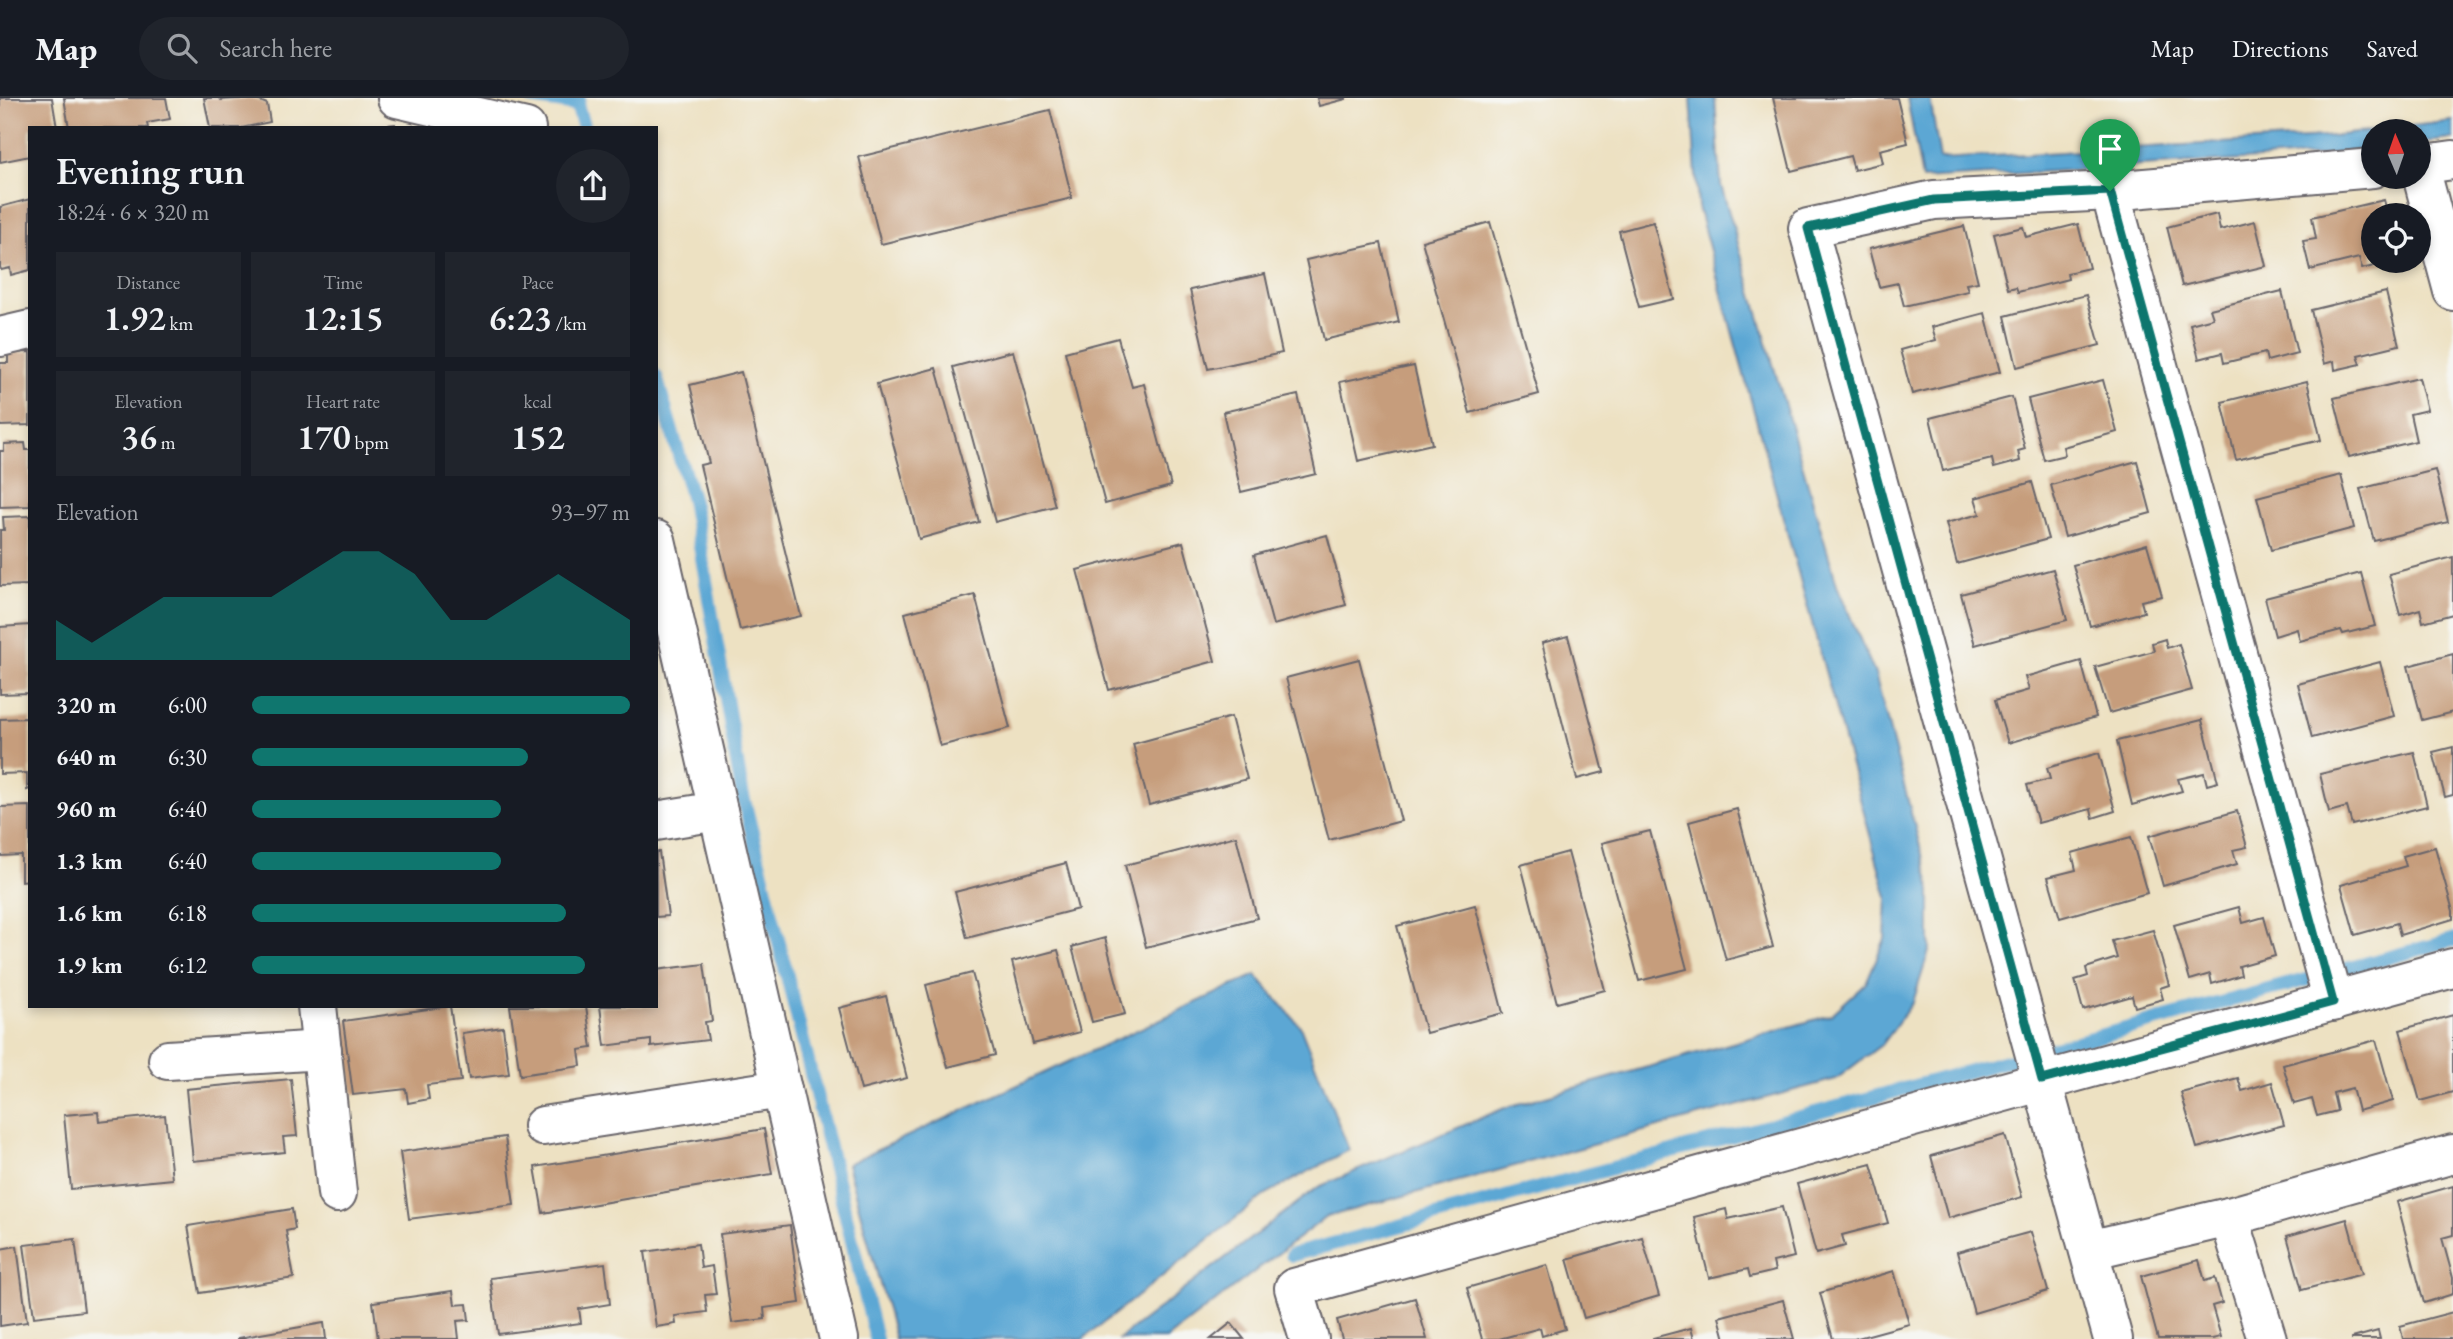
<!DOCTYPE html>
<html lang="en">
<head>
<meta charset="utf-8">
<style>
  :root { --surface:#171b24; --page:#20242c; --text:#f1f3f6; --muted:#9ea1a6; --line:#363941; --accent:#0f766e }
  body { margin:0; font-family:"EB Garamond",serif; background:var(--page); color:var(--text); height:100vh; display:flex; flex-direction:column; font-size:26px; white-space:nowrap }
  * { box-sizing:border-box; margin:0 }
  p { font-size:23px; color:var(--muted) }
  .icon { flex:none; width:38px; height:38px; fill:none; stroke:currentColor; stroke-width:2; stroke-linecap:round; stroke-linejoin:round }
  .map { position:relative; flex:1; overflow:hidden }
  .sheet { position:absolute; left:28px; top:28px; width:630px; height:882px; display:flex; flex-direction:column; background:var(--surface); border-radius:0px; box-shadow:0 4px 10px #0003 }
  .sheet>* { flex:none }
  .needle { width:46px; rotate:358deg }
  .controls { position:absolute; left:2361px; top:21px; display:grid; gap:14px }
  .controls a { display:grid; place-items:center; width:70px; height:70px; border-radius:50%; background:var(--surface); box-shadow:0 4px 10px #0003; font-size:35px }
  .pin { position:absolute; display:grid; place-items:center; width:60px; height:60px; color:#fff; margin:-72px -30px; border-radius:50% 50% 50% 0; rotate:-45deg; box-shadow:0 0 7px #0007 }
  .pin .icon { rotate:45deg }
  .round { display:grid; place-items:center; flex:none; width:74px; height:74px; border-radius:37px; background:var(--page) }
  .summary { display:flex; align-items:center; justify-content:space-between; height:119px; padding:0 28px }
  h1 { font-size:38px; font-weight:600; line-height:52px }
  .metrics { display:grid; grid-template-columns:repeat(3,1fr); gap:10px; height:119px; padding:7px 28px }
  .metrics div { display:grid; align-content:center; border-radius:0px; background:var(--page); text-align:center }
  .metrics b { font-size:35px; font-weight:600 }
  .metrics small { font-size:19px; font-weight:400 }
  .metrics p { font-size:19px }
  .chart { height:196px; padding:14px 28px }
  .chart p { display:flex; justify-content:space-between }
  .chart svg { width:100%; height:126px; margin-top:7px; fill:var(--accent); opacity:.7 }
  ul { padding:0 28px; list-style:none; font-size:23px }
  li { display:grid; grid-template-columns:112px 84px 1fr; align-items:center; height:52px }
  li i { height:18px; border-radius:9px; background:var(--accent) }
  header { display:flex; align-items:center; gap:42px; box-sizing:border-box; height:98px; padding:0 35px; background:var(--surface); border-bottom:2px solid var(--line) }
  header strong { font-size:33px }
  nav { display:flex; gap:38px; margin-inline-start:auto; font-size:24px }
  .search { width:490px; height:63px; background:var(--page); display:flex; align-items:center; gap:18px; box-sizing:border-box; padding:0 24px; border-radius:38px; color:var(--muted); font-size:26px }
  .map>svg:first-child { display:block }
  .water { fill:#5ca7d4; stroke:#3f6488; stroke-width:2 }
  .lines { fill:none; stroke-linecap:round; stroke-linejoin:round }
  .stream { stroke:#5ca7d4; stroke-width:14 }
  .building { fill:#c69d7b }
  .minor-casing { stroke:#69656a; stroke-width:42 }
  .minor { stroke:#fff; stroke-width:38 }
  .route-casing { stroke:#fff; stroke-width:14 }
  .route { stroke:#0f766e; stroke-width:9 }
</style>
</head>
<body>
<header>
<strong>Map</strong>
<div class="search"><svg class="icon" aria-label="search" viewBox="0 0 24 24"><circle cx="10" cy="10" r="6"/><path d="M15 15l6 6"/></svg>Search here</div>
<nav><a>Map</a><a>Directions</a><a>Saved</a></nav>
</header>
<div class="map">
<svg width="2453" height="1241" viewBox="0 0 2453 1241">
  <rect width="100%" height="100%" fill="#f6f6f2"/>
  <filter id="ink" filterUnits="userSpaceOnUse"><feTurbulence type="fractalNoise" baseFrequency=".0143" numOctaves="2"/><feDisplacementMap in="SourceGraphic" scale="14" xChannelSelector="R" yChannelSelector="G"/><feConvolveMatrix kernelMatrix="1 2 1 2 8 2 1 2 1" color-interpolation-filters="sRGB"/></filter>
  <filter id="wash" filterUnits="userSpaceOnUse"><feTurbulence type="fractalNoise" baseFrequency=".00686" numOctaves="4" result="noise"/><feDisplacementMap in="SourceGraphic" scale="28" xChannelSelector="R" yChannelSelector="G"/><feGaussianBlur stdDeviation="1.57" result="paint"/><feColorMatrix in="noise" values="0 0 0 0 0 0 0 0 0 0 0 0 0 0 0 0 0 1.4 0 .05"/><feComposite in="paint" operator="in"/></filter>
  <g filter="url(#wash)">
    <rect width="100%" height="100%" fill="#ede1c2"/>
    <g class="water">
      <path d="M 1691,0 L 1715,0 L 1721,87 L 1838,490 L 1875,576 L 1930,787 L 1930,850 L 1913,904 L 1881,947 L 1836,981 L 1326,1119 L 1166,1241 L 1119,1241 L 1318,1089 L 1507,1009 L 1831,917 L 1866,885 L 1885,841 L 1887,799 L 1698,109 Z"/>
      <path d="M 1907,0 L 1930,0 L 1940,61 L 2324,39 L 2453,23 L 2453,41 L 2419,45 L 2418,33 L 2373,33 L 2373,51 L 2327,57 L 1922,81 Z"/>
      <path d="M 1256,877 L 1300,928 L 1349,1052 L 1266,1096 L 1083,1241 L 895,1241 L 847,1066 Z"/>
    </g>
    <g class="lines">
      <g class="stream">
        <path d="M 531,0 L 577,7"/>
        <path d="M 579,1 L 577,7 L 584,30"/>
        <path d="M 656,279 L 692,401 L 742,694 L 876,1241"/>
        <path d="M 1292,1157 L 2453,842"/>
      </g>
    </g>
    <g id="blocks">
      <g class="building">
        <path d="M 0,0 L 52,0 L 57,30 L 30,30 L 30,58 L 0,64 Z"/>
        <path d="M 64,0 L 166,0 L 170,21 L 147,25 L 148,30 L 69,30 Z"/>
        <path d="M 204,0 L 220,0 L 221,2 L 253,0 L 267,6 L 270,24 L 241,30 L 210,30 Z"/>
        <path d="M 1317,0 L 1346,0 L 1346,1 L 1319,8 Z"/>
        <path d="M 1773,0 L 1897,0 L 1908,45 L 1880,52 L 1883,65 L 1854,72 L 1850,58 L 1791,73 Z"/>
        <path d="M 1050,12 L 1072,100 L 881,146 L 859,59 Z"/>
        <path d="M 395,26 L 395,30 L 378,30 L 378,28 Z"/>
        <path d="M 30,101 L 30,172 L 11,177 L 10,170 L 1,172 L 0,169 L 0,109 Z"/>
        <path d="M 2384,102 L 2388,117 L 2373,117 L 2373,163 L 2390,164 L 2362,171 L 2359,160 L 2310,172 L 2303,143 L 2316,141 L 2312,119 Z"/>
        <path d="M 2217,116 L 2220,132 L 2255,123 L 2266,168 L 2182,188 L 2167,129 Z"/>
        <path d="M 1490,124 L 1539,296 L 1470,315 L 1422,143 Z"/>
        <path d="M 1653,124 L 1674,201 L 1639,209 L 1619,133 Z"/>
        <path d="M 2078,126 L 2089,170 L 2067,175 L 2068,181 L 2018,194 L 2016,189 L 2008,191 L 1994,136 L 2023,129 L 2026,139 Z"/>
        <path d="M 1964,128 L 1978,184 L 1966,186 L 1968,193 L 1904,208 L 1898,185 L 1879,189 L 1869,151 Z"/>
        <path d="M 1381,145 L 1399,224 L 1324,242 L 1306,162 Z"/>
        <path d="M 1265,176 L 1282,255 L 1208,271 L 1190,192 Z"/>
        <path d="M 2282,193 L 2297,255 L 2267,263 L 2265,255 L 2224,265 L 2222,255 L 2199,261 L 2190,226 L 2213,220 L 2210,211 Z"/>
        <path d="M 2386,194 L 2399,247 L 2358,257 L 2361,266 L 2335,272 L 2334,263 L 2324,266 L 2311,212 Z"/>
        <path d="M 2086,197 L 2100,247 L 2017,269 L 2005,218 Z"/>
        <path d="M 1985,215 L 2000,274 L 1912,296 L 1900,252 L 1936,242 L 1932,229 Z"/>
        <path d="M 1118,240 L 1132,289 L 1144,286 L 1171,388 L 1105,406 L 1065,254 Z"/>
        <path d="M 1013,253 L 1055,408 L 995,424 L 953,269 Z"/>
        <path d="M 30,254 L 30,327 L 0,328 L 0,265 L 8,265 L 8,255 Z"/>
        <path d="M 1414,268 L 1432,346 L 1358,363 L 1340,284 Z"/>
        <path d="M 936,270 L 979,424 L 919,441 L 877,286 Z"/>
        <path d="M 741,274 L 801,518 L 740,532 L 700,367 L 709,365 L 690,287 Z"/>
        <path d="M 2419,280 L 2427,312 L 2410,316 L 2416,343 L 2349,359 L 2334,300 Z"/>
        <path d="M 2103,282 L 2117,334 L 2063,349 L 2065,357 L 2044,362 L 2028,301 Z"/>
        <path d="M 2307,283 L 2321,342 L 2236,362 L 2222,304 Z"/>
        <path d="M 1298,297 L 1316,376 L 1241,394 L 1223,314 Z"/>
        <path d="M 2012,299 L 2025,351 L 2018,353 L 2020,363 L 1994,370 L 1992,361 L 1943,373 L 1930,320 Z"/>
        <path d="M 25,345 L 26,352 L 30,352 L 30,408 L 0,409 L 0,353 L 4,353 L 4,346 Z"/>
        <path d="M 2137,363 L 2151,415 L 2065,439 L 2051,387 Z"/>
        <path d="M 2435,372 L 2448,424 L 2374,443 L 2360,391 Z"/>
        <path d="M 2341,377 L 2354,430 L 2271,452 L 2257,399 Z"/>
        <path d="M 2032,384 L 2048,441 L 1957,466 L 1946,425 L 1980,416 L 1975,400 Z"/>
        <path d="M 30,418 L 30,487 L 0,488 L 0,432 L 4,432 L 3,419 Z"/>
        <path d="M 1327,437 L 1346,507 L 1273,527 L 1254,457 Z"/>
        <path d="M 1183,444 L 1215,563 L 1109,592 L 1077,472 Z"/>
        <path d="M 2147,446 L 2162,498 L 2141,503 L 2144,514 L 2090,528 L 2073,467 Z"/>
        <path d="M 2453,459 L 2453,516 L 2423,524 L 2420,511 L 2400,517 L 2389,476 Z"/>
        <path d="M 2053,471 L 2067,522 L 1975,547 L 1961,496 Z"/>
        <path d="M 2361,475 L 2375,528 L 2343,536 L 2341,532 L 2300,543 L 2297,531 L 2275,538 L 2265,500 Z"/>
        <path d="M 975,497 L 1010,630 L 940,648 L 905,515 Z"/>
        <path d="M 30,527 L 30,595 L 0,596 L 0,529 Z"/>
        <path d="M 1568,538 L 1604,674 L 1577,681 L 1542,545 Z"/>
        <path d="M 2165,541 L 2167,550 L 2179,546 L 2192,592 L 2109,615 L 2095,569 L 2154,553 L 2152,545 Z"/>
        <path d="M 2453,556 L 2453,614 L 2422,622 L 2408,568 Z"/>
        <path d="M 1359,561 L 1401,723 L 1329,742 L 1286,580 Z"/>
        <path d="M 2081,563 L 2096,619 L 2008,645 L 1995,602 L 2029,592 L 2025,579 Z"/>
        <path d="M 2380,564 L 2394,618 L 2312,640 L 2298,586 Z"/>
        <path d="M 1231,619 L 1247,681 L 1149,707 L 1133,646 Z"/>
        <path d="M 30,620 L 30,691 L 27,692 L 27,675 L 0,676 L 0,621 Z"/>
        <path d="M 2202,622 L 2218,684 L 2207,687 L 2204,675 L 2178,681 L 2182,693 L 2132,707 L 2117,643 Z"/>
        <path d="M 2453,649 L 2453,697 L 2445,699 L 2433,654 Z"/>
        <path d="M 2414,654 L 2427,708 L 2352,727 L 2347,709 L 2329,714 L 2320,676 Z"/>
        <path d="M 2099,655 L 2115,713 L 2093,720 L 2091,711 L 2038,725 L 2027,687 L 2050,681 L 2047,670 Z"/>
        <path d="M 30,708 L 30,782 L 21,783 L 21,757 L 0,758 L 0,709 Z"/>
        <path d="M 1737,711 L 1773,849 L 1726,862 L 1689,724 Z"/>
        <path d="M 2237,713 L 2247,749 L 2233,752 L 2237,766 L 2163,788 L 2149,738 Z"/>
        <path d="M 1650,733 L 1687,871 L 1639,883 L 1602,745 Z"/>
        <path d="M 1236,738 L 1257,820 L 1146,849 L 1125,767 Z"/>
        <path d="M 2131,739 L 2147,795 L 2060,820 L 2048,779 L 2076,772 L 2072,755 Z"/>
        <path d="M 2435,749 L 2453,813 L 2453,821 L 2400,837 L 2397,825 L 2355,837 L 2341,787 L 2406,768 L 2403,758 Z"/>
        <path d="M 656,754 L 659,754 L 668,818 L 656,819 Z"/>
        <path d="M 1568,754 L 1605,892 L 1557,905 L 1521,767 Z"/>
        <path d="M 1066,765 L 1078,811 L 967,840 L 955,794 Z"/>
        <path d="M 1475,807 L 1503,915 L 1426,935 L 1397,828 Z"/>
        <path d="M 2239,809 L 2243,825 L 2264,819 L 2275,858 L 2239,868 L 2241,877 L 2212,886 L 2210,876 L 2190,882 L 2174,827 Z"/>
        <path d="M 2153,832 L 2169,887 L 2160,890 L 2163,901 L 2135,909 L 2132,898 L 2083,912 L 2075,882 L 2088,878 L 2086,870 L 2117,860 L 2112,843 Z"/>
        <path d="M 1105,840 L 1125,916 L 1092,924 L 1072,849 Z"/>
        <path d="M 1058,852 L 1080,934 L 1033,946 L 1012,864 Z"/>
        <path d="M 704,866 L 712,923 L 705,924 L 708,942 L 651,949 L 651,942 L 605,948 L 600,908 L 656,908 L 656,872 Z"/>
        <path d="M 972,875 L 995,957 L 948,969 L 926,887 Z"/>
        <path d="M 886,898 L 907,980 L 861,992 L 839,910 Z"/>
        <path d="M 450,908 L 461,983 L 427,987 L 429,1001 L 408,1005 L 406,991 L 353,997 L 343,923 Z"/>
        <path d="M 510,908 L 586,908 L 592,950 L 579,952 L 581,968 L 520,977 Z"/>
        <path d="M 2453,917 L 2453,994 L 2420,1003 L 2400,932 Z"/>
        <path d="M 503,929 L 509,976 L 469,981 L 462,935 Z"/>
        <path d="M 2376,942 L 2393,1003 L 2358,1013 L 2352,990 L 2333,995 L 2337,1013 L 2317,1018 L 2312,1001 L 2294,1006 L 2283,967 Z"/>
        <path d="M 2238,980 L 2242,993 L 2272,984 L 2284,1027 L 2197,1050 L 2181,995 Z"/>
        <path d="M 291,981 L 297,1038 L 283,1039 L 285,1054 L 193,1063 L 186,991 Z"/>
        <path d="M 98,1014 L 99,1024 L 165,1017 L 172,1081 L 71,1091 L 64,1017 Z"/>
        <path d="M 764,1031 L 772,1076 L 543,1115 L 535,1069 Z"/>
        <path d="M 2005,1037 L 2022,1099 L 1948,1120 L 1931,1058 Z"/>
        <path d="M 505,1039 L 514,1107 L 409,1121 L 400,1054 Z"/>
        <path d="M 1871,1066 L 1888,1125 L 1842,1137 L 1845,1148 L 1816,1156 L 1797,1086 Z"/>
        <path d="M 2453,1088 L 2453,1137 L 2442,1140 L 2453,1180 L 2453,1196 L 2424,1205 L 2397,1104 Z"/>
        <path d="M 1782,1109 L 1794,1159 L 1773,1164 L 1775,1173 L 1750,1179 L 1748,1171 L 1709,1180 L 1694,1119 L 1726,1111 L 1728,1121 Z"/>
        <path d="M 292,1111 L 295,1131 L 286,1133 L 294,1180 L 200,1195 L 188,1128 Z"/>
        <path d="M 2347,1121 L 2362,1176 L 2302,1192 L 2287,1138 Z"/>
        <path d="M 790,1127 L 800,1205 L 764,1210 L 765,1221 L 732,1225 L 720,1136 Z"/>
        <path d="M 2031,1134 L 2048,1193 L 1974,1215 L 1957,1154 Z"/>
        <path d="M 1642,1139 L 1659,1198 L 1584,1220 L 1567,1161 Z"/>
        <path d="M 75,1141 L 84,1213 L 34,1219 L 24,1147 Z"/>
        <path d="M 698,1146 L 701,1170 L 712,1168 L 716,1196 L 705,1197 L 707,1214 L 675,1218 L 676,1226 L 656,1229 L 645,1154 Z"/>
        <path d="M 17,1148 L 27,1224 L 0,1228 L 0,1151 Z"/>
        <path d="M 2199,1162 L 2205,1183 L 2215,1180 L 2222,1205 L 2212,1208 L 2221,1239 L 2212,1241 L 2158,1241 L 2141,1178 Z"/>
        <path d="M 605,1165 L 610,1206 L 579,1211 L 581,1225 L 498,1236 L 490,1180 Z"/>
        <path d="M 1547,1167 L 1565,1231 L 1542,1238 L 1540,1230 L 1499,1241 L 1482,1241 L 1467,1190 Z"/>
        <path d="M 1894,1173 L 1909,1226 L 1854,1241 L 1833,1241 L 1820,1195 Z"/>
        <path d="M 453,1193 L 455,1207 L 467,1206 L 469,1222 L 457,1223 L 459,1241 L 378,1241 L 373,1204 Z"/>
        <path d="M 1415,1200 L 1427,1241 L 1342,1241 L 1337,1222 Z"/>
        <path d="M 1783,1202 L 1794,1241 L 1725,1241 L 1719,1219 Z"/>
        <path d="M 2453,1214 L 2453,1241 L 2403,1241 L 2400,1228 Z"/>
        <path d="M 324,1225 L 326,1241 L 238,1241 L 238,1240 Z"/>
        <path d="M 1231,1225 L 1244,1241 L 1211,1241 Z"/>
        <path d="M 1691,1230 L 1694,1241 L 1653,1241 L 1653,1240 Z"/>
        <path d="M 2378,1233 L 2380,1241 L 2352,1241 L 2352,1240 Z"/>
      </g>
    </g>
  </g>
  <g filter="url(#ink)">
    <use href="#blocks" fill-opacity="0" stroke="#69656a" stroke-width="2"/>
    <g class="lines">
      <defs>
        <g id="minor">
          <path d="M 397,0 L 526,30"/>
          <path d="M 2419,66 L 2453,193"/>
          <path d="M 2418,67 L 2453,62"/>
          <path d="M 2110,93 L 2333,904"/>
          <path d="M 0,239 L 30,232"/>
          <path d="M 656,442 L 839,1241"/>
          <path d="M 656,723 L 718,713"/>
          <path d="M 317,908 L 337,1095"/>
          <path d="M 168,962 L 322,952"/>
          <path d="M 543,1028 L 782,991"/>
          <path d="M 2229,1119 L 2267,1241"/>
          <path d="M 2089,1152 L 2229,1119 L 2453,1056"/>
          <path d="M 1309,1241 L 1294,1190 L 2453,870"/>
          <path d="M 2113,1241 L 1808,130 L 1934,102 L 2110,93 L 2373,70"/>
        </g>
      </defs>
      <use href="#minor" class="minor-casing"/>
      <use href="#minor" class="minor"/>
    </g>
  </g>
  <g class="lines" filter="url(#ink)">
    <defs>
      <path id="route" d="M 2110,93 L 2333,904 L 2042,982 L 1808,130 L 1934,102 Z"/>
    </defs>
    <use href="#route" class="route-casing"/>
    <use href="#route" class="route"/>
  </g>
</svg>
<div class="controls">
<a><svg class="needle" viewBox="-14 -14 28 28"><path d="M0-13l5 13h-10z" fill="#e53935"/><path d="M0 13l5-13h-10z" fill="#9ea1a6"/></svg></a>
<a><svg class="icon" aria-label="locate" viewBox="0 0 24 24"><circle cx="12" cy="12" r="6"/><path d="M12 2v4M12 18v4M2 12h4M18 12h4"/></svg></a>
</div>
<div class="pin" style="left:2110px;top:93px;background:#1e9e55"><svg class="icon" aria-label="arrive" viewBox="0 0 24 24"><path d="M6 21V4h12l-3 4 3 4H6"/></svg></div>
<section class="sheet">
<div class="summary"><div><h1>Evening run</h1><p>18:24 · 6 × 320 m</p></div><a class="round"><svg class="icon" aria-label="share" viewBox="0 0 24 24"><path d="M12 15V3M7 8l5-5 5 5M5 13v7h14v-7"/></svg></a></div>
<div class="metrics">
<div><p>Distance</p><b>1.92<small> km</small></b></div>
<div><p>Time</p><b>12:15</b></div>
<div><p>Pace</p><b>6:23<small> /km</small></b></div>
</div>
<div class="metrics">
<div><p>Elevation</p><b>36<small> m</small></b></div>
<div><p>Heart rate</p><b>170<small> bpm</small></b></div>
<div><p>kcal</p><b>152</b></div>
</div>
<div class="chart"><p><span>Elevation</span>93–97 m</p>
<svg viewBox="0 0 160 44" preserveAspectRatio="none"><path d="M0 44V30L10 38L20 30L30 22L40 22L50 22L60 22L70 14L80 6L90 6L100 14L110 30L120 30L130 22L140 14L150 22L160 30V44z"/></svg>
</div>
<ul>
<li><b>320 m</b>6:00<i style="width:100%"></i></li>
<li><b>640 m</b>6:30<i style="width:73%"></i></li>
<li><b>960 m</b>6:40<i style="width:66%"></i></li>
<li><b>1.3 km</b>6:40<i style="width:66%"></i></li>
<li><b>1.6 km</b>6:18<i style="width:83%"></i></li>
<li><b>1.9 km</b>6:12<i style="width:88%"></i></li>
</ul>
</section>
</div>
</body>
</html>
